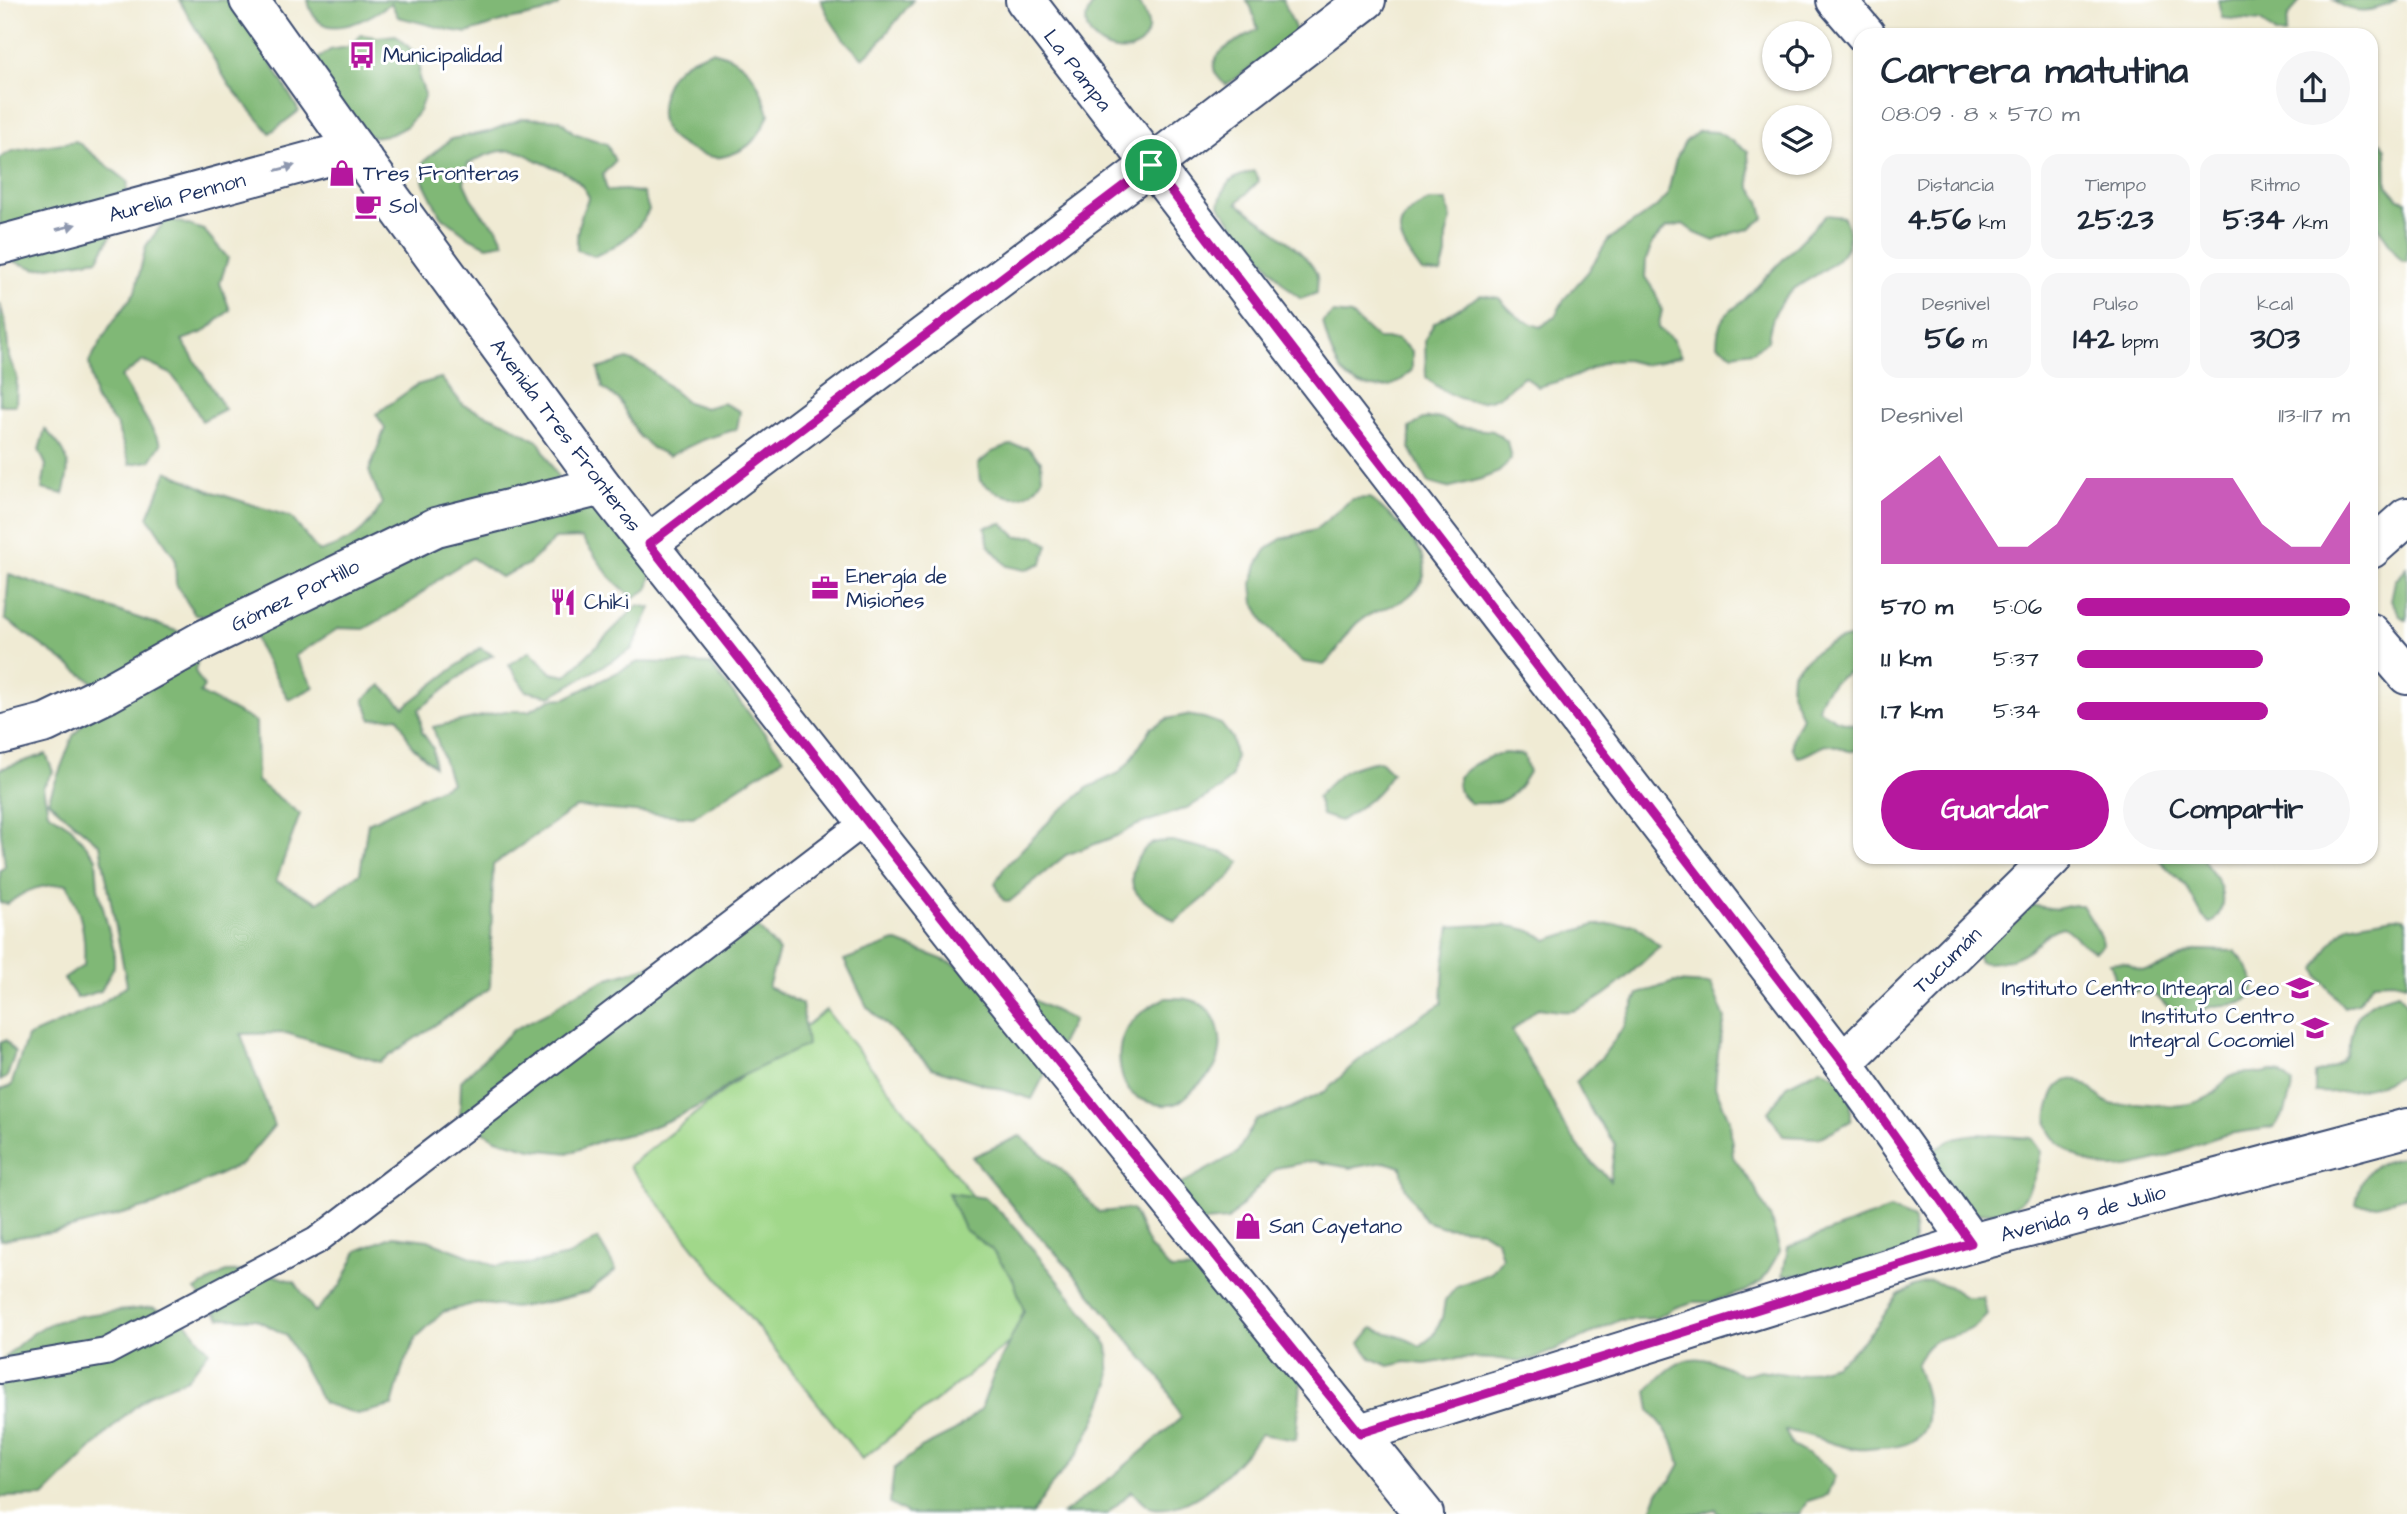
<!DOCTYPE html>
<html lang="es">
<head>
<meta charset="utf-8">
<style>
  :root { --surface:#fff; --page:#f6f6f7; --text:#1f2937; --muted:#747a83; --accent:#b5179e }
  body { margin:0; font-family:"Architects Daughter",sans-serif; background:var(--page); color:var(--text); height:100vh; display:flex; flex-direction:column; font-size:26px; white-space:nowrap }
  * { box-sizing:border-box; margin:0 }
  p { font-size:23px; color:var(--muted) }
  .icon { flex:none; width:38px; height:38px; fill:none; stroke:currentColor; stroke-width:2; stroke-linecap:round; stroke-linejoin:round }
  .map { position:relative; flex:1; overflow:hidden }
  .panel { position:absolute; left:1853px; top:28px; width:525px; height:836px; display:flex; flex-direction:column; background:var(--surface); border-radius:21px; box-shadow:0 2px 5px #0004 }
  .panel>* { flex:none }
  .controls { position:absolute; left:1762px; top:21px; display:grid; gap:14px }
  .controls a { display:grid; place-items:center; width:70px; height:70px; border-radius:50%; background:var(--surface); box-shadow:0 2px 5px #0004; font-size:35px }
  .pin { position:absolute; display:grid; place-items:center; width:60px; height:60px; color:#fff; margin:-30px; border:4px solid #fff; border-radius:50%; box-shadow:0 2px 7px #0007 }
  .round { display:grid; place-items:center; flex:none; width:74px; height:74px; border-radius:37px; background:var(--page) }
  .summary { display:flex; align-items:center; justify-content:space-between; height:119px; padding:0 28px }
  h1 { font-size:38px; font-weight:700; line-height:52px }
  .stats { display:grid; grid-template-columns:repeat(3,1fr); gap:10px; height:119px; padding:7px 28px }
  .stats div { display:grid; align-content:center; border-radius:18px; background:var(--page); text-align:center }
  .stats b { font-size:30px; font-weight:700 }
  .stats small { font-size:19px; font-weight:400 }
  .stats p { font-size:19px }
  .chart { height:196px; padding:14px 28px }
  .chart p { display:flex; justify-content:space-between }
  .chart svg { width:100%; height:126px; margin-top:7px; fill:var(--accent); opacity:.7 }
  .button { display:flex; gap:14px; margin-top:auto; padding:14px 28px }
  .button a { flex:1; height:80px; border-radius:42px; background:var(--accent); color:#fff; font-size:28px; font-weight:700; line-height:80px; text-align:center }
  .button a+a { background:var(--page); color:var(--text) }
  ul { padding:0 28px; list-style:none; font-size:23px }
  li { display:grid; grid-template-columns:112px 84px 1fr; align-items:center; height:52px }
  li i { height:18px; border-radius:9px; background:var(--accent) }
  .map>svg:first-child { display:block }
  .green { fill:#a1d88a; stroke:#5e8474; stroke-width:2 }
  .forest { fill:#80b876; stroke:#4e746a; stroke-width:2 }
  .lines { fill:none; stroke-linecap:round; stroke-linejoin:round }
  .lane-casing { stroke:#3b4b70; stroke-width:30 }
  .street-casing { stroke:#3b4b70; stroke-width:42 }
  .secondary-casing { stroke:#3b4b70; stroke-width:42 }
  .lane { stroke:#fff; stroke-width:26 }
  .street { stroke:#fff; stroke-width:38 }
  .secondary { stroke:#fff; stroke-width:38 }
  .oneway { fill:#8d97ae }
  .route-casing { stroke:#fff; stroke-width:14 }
  .route { stroke:#b5179e; stroke-width:9 }
  .labels { text-anchor:middle; stroke-width:6; stroke-linejoin:round; paint-order:stroke }
  .poi-label { font-size:21px; fill:#1b2f5e; stroke:#fff; text-anchor:start }
  .street-label { font-size:21px; fill:#1b2f5e; stroke:#fff }
</style>
</head>
<body>
<div class="map">
<svg width="2407" height="1514" viewBox="0 0 2407 1514">
  <rect width="100%" height="100%" fill="#fff"/>
  <filter id="ink" filterUnits="userSpaceOnUse"><feTurbulence type="fractalNoise" baseFrequency=".0143" numOctaves="2"/><feDisplacementMap in="SourceGraphic" scale="14" xChannelSelector="R" yChannelSelector="G"/><feConvolveMatrix kernelMatrix="1 2 1 2 8 2 1 2 1" color-interpolation-filters="sRGB"/></filter>
  <filter id="wash" filterUnits="userSpaceOnUse"><feTurbulence type="fractalNoise" baseFrequency=".00686" numOctaves="4" result="noise"/><feDisplacementMap in="SourceGraphic" scale="28" xChannelSelector="R" yChannelSelector="G"/><feGaussianBlur stdDeviation="1.57" result="paint"/><feColorMatrix in="noise" values="0 0 0 0 0 0 0 0 0 0 0 0 0 0 0 0 0 1.4 0 .05"/><feComposite in="paint" operator="in"/></filter>
  <g filter="url(#wash)">
    <rect width="100%" height="100%" fill="#f0ebd4"/>
    <path class="green" d="M 826,1010 L 1058,1304 L 862,1459 L 629,1166 Z"/>
    <g class="forest">
      <path d="M 179,0 L 235,0 L 299,111 L 270,133 L 229,85 Z"/>
      <path d="M 308,0 L 563,0 L 558,6 L 542,13 L 504,21 L 467,33 L 449,30 L 398,17 L 391,3 C 366,21 317,47 308,0 Z"/>
      <path d="M 821,0 L 913,0 L 877,45 L 863,58 C 844,42 830,23 821,0 Z"/>
      <path d="M 1130,0 L 1140,4 C 1147,17 1154,31 1141,43 C 1117,67 1062,29 1098,0 Z"/>
      <path d="M 1246,0 L 1283,0 L 1295,28 L 1295,37 L 1226,85 C 1192,58 1237,42 1258,29 L 1251,7 Z"/>
      <path d="M 2218,0 L 2300,0 L 2288,18 L 2285,35 L 2275,34 L 2261,21 L 2222,18 Z"/>
      <path d="M 2333,0 L 2397,0 C 2375,12 2354,16 2333,0 Z"/>
      <path d="M 361,35 L 378,37 L 396,35 L 420,58 L 419,78 L 425,94 L 419,111 L 407,126 L 392,134 L 374,137 L 355,131 L 315,61 L 330,50 L 348,47 Z"/>
      <path d="M 712,51 C 750,60 758,80 769,114 C 765,124 760,134 752,142 C 745,150 724,159 713,157 C 698,155 675,144 666,131 C 660,121 660,112 662,100 C 666,71 685,60 712,51 Z"/>
      <path d="M 523,118 L 560,120 L 574,133 L 607,144 L 615,161 L 603,174 L 607,191 L 625,190 L 643,193 L 649,210 C 636,235 620,244 595,256 L 577,250 C 576,229 580,215 589,197 C 577,173 558,170 536,160 C 531,158 526,154 521,152 C 503,147 483,155 468,164 L 464,183 L 471,198 L 483,215 L 497,228 L 504,243 L 487,246 L 470,238 L 440,215 L 423,181 L 423,162 L 451,139 L 488,132 Z"/>
      <path d="M 1699,131 L 1717,132 L 1748,151 L 1750,187 L 1760,201 L 1764,218 L 1749,229 L 1732,233 L 1714,241 L 1695,233 L 1683,224 L 1666,228 L 1653,242 L 1646,260 L 1645,277 L 1655,292 L 1662,310 L 1658,328 L 1672,339 L 1681,356 L 1645,365 L 1626,360 L 1607,361 L 1574,377 L 1538,387 L 1524,376 C 1515,383 1507,392 1497,397 C 1472,409 1444,394 1426,377 L 1425,340 L 1434,323 L 1481,295 L 1499,298 C 1513,314 1520,321 1541,327 L 1555,316 L 1565,298 L 1588,272 L 1608,240 L 1655,208 L 1667,196 L 1676,159 L 1685,142 Z"/>
      <path d="M 76,141 L 128,182 L 124,212 L 98,259 L 36,269 L 0,257 L 0,158 L 12,151 Z"/>
      <path d="M 2373,142 L 2382,142 L 2386,149 L 2387,185 L 2399,199 L 2407,201 L 2407,262 L 2403,262 C 2391,249 2385,233 2371,221 Z"/>
      <path d="M 1254,171 L 1259,181 L 1237,203 C 1256,218 1312,254 1317,276 C 1318,281 1317,288 1317,293 L 1301,299 C 1280,285 1272,267 1255,249 C 1242,235 1230,222 1219,205 C 1225,180 1230,179 1254,171 Z"/>
      <path d="M 1429,201 L 1446,201 L 1451,219 L 1446,237 L 1446,255 L 1441,273 L 1422,272 C 1399,240 1384,221 1429,201 Z"/>
      <path d="M 1826,215 L 1844,217 C 1845,222 1849,228 1849,233 C 1853,261 1808,277 1790,292 C 1776,305 1770,322 1768,341 L 1753,351 L 1733,354 L 1717,345 C 1718,318 1724,316 1744,300 Z"/>
      <path d="M 167,218 L 204,230 L 228,258 L 220,283 L 230,310 L 204,332 L 182,340 L 225,409 L 202,421 L 188,396 L 171,374 L 143,361 L 121,377 L 161,444 L 150,461 L 130,464 L 116,424 L 95,399 L 89,362 L 110,326 L 135,292 L 146,246 Z"/>
      <path d="M 0,304 L 6,326 L 9,358 L 17,376 L 16,405 L 0,405 Z"/>
      <path d="M 1333,313 L 1351,315 L 1378,339 L 1397,339 L 1412,351 L 1412,370 C 1408,374 1404,378 1400,381 C 1384,392 1356,388 1344,374 C 1332,359 1327,340 1323,322 Z"/>
      <path d="M 627,359 L 646,367 L 687,402 L 705,408 L 723,403 L 740,411 L 737,429 L 702,440 L 669,456 L 652,448 L 638,435 L 619,400 L 603,388 L 598,369 Z"/>
      <path d="M 441,378 L 463,405 L 506,423 L 539,442 L 560,481 L 224,618 L 195,615 L 176,584 L 175,558 L 148,517 L 167,471 L 210,491 L 291,517 L 319,552 C 352,541 364,535 382,504 L 369,471 L 385,428 L 376,414 L 417,385 Z"/>
      <path d="M 1441,418 L 1457,427 L 1493,431 L 1507,441 L 1511,459 L 1499,472 L 1481,479 L 1447,488 L 1429,483 L 1410,448 L 1410,428 L 1423,419 Z"/>
      <path d="M 45,429 C 68,454 73,460 63,494 L 42,489 L 46,465 L 39,450 Z"/>
      <path d="M 1010,445 L 1028,448 L 1041,461 L 1042,479 C 1039,483 1035,490 1031,492 C 1013,504 994,492 980,481 L 978,464 L 992,452 Z"/>
      <path d="M 1370,498 C 1397,522 1455,565 1405,599 C 1390,609 1371,610 1357,623 C 1344,635 1340,651 1324,665 L 1304,662 L 1288,651 L 1264,622 L 1254,603 L 1252,584 L 1257,565 L 1266,550 L 1281,539 L 1315,530 L 1352,499 Z"/>
      <path d="M 604,503 L 654,562 L 648,589 L 633,598 L 610,577 L 582,538 L 555,539 L 529,564 L 501,577 L 472,558 L 444,575 L 408,604 L 364,629 L 339,628 L 295,656 L 314,687 L 289,700 L 259,648 L 253,627 L 436,538 Z"/>
      <path d="M 1002,523 L 1017,537 L 1035,536 L 1048,545 L 1042,563 L 1025,570 L 1007,566 L 989,546 L 985,527 Z"/>
      <path d="M 2407,567 L 2407,620 L 2401,617 L 2391,600 L 2395,581 Z"/>
      <path d="M 9,574 L 203,640 L 195,671 L 204,687 L 200,693 L 256,722 L 257,781 L 300,814 L 276,881 L 318,902 L 360,873 L 368,823 L 451,783 L 433,727 L 505,711 L 529,711 L 551,699 L 566,698 L 638,662 L 710,664 L 784,758 L 693,817 L 576,807 L 493,865 L 490,988 L 380,1062 L 286,1033 L 241,1034 L 274,1126 L 242,1164 L 155,1205 L 64,1230 L 0,1240 L 0,1090 L 11,1086 L 27,1037 L 98,1006 L 127,985 L 100,845 L 48,801 L 73,736 L 108,693 L 5,619 Z"/>
      <path d="M 638,605 L 651,608 L 632,649 L 551,696 L 526,691 L 509,665 L 530,651 L 552,673 L 566,676 Z"/>
      <path d="M 1854,637 L 1860,638 L 1860,668 C 1841,674 1821,688 1818,709 L 1837,720 L 1860,726 L 1860,749 C 1845,755 1845,747 1832,745 C 1820,743 1810,756 1798,757 C 1786,744 1795,731 1802,717 L 1791,692 L 1792,673 C 1813,651 1825,642 1854,637 Z"/>
      <path d="M 480,648 L 493,655 C 465,669 444,692 419,709 L 422,732 L 433,748 L 434,766 L 411,745 L 398,717 L 371,719 L 364,699 L 381,685 L 404,707 Z"/>
      <path d="M 1186,715 L 1204,718 L 1221,724 L 1232,738 L 1235,757 L 1232,776 L 1220,789 L 1189,807 L 1135,826 L 1119,835 L 1066,855 L 1009,902 L 1003,900 L 995,883 L 1005,867 L 1057,813 L 1073,801 L 1087,788 L 1119,773 L 1131,760 L 1151,728 L 1167,719 Z"/>
      <path d="M 1505,753 L 1524,755 L 1529,772 C 1513,800 1502,805 1470,803 L 1458,790 L 1458,777 C 1472,764 1485,757 1505,753 Z"/>
      <path d="M 46,754 L 53,772 L 43,787 L 48,812 L 71,827 L 96,858 L 98,888 L 114,951 L 114,966 L 101,991 L 77,998 L 64,979 L 84,965 C 86,932 81,913 67,884 C 43,885 27,888 8,904 L 0,903 L 0,871 L 5,866 L 0,825 L 0,769 Z"/>
      <path d="M 1380,761 L 1392,773 C 1377,797 1362,806 1340,821 L 1322,815 L 1317,797 C 1340,772 1347,766 1380,761 Z"/>
      <path d="M 1172,841 L 1224,853 L 1240,862 L 1230,877 L 1175,922 C 1163,912 1144,904 1136,892 C 1126,878 1137,852 1151,844 C 1156,841 1165,841 1172,841 Z"/>
      <path d="M 2157,858 L 2203,858 C 2206,868 2214,872 2218,882 C 2225,896 2224,915 2210,923 L 2203,917 L 2186,886 Z"/>
      <path d="M 2030,905 L 2056,909 L 2073,905 L 2082,905 L 2101,936 L 2102,945 L 2095,951 C 2082,947 2075,934 2063,927 C 2049,930 2045,937 2034,946 C 2020,958 1998,965 1980,962 L 1977,953 Z"/>
      <path d="M 2394,917 L 2404,918 L 2407,921 L 2407,984 L 2393,981 L 2374,982 L 2357,1003 L 2344,1007 L 2320,978 L 2316,969 L 2330,944 L 2348,925 Z"/>
      <path d="M 754,923 L 779,951 L 768,987 L 802,1004 L 807,1045 L 736,1079 L 707,1102 L 674,1118 L 640,1132 L 603,1140 L 569,1153 L 531,1149 L 496,1139 L 460,1118 L 461,1081 L 513,1030 L 545,1014 L 575,994 L 609,978 L 647,967 Z"/>
      <path d="M 1634,924 L 1660,946 C 1635,969 1608,998 1576,1010 C 1566,1014 1549,1009 1538,1008 L 1512,1031 L 1548,1094 L 1563,1124 L 1586,1156 L 1610,1180 L 1615,1144 L 1593,1114 L 1576,1082 L 1602,1057 L 1624,1027 L 1638,994 L 1674,982 L 1711,984 L 1725,1019 L 1718,1053 L 1715,1087 L 1730,1121 L 1733,1157 L 1754,1186 L 1771,1219 L 1780,1251 L 1762,1281 L 1746,1291 L 1711,1302 L 1693,1302 L 1674,1308 L 1657,1318 L 1620,1320 L 1537,1358 L 1519,1362 L 1500,1359 L 1462,1358 L 1425,1364 L 1406,1362 L 1389,1366 L 1371,1358 L 1360,1343 L 1372,1328 C 1390,1335 1403,1335 1420,1346 L 1434,1335 L 1442,1318 L 1445,1301 L 1457,1286 L 1491,1273 L 1502,1258 L 1497,1240 L 1481,1230 L 1444,1227 L 1425,1221 L 1405,1187 L 1401,1167 L 1384,1162 L 1350,1168 L 1313,1161 L 1276,1168 L 1228,1220 L 1191,1223 L 1172,1189 L 1237,1153 L 1256,1120 L 1291,1108 L 1326,1091 L 1353,1065 L 1381,1042 L 1442,1003 L 1444,965 L 1450,927 C 1482,925 1520,920 1547,940 L 1595,925 Z"/>
      <path d="M 895,941 L 990,978 L 1073,1020 L 1032,1099 L 932,1068 L 867,1007 L 844,960 Z"/>
      <path d="M 2198,950 L 2235,951 C 2246,963 2266,990 2243,1002 C 2234,1006 2221,1004 2211,1007 C 2202,1009 2195,1017 2186,1016 C 2170,1014 2163,998 2150,993 C 2140,989 2131,995 2119,990 C 2114,980 2115,972 2110,963 C 2132,959 2131,971 2147,970 C 2162,970 2182,954 2198,950 Z"/>
      <path d="M 2398,993 L 2407,1003 L 2407,1071 C 2385,1088 2342,1094 2315,1092 L 2315,1074 C 2327,1070 2337,1067 2344,1057 C 2351,1047 2350,1035 2354,1024 C 2361,1005 2380,997 2398,993 Z"/>
      <path d="M 1165,998 C 1175,998 1187,997 1197,1002 C 1220,1013 1226,1045 1215,1067 C 1212,1074 1203,1081 1197,1086 C 1191,1092 1184,1100 1177,1103 C 1167,1108 1150,1103 1140,1099 C 1118,1089 1115,1052 1125,1032 C 1133,1016 1150,1006 1165,998 Z"/>
      <path d="M 6,1040 L 15,1053 L 7,1077 L 0,1081 L 0,1043 Z"/>
      <path d="M 1821,1068 L 1851,1085 L 1851,1121 L 1819,1138 L 1783,1136 L 1768,1112 L 1789,1084 Z"/>
      <path d="M 2270,1071 L 2280,1073 L 2293,1084 L 2285,1112 L 2274,1127 C 2257,1131 2238,1131 2221,1136 C 2184,1147 2149,1169 2109,1168 C 2090,1167 2055,1146 2049,1128 C 2046,1120 2048,1109 2051,1101 C 2053,1093 2058,1084 2066,1081 C 2088,1072 2096,1104 2116,1105 C 2123,1105 2130,1103 2137,1103 C 2163,1105 2186,1110 2210,1096 C 2219,1090 2224,1079 2234,1075 C 2245,1070 2257,1076 2270,1071 Z"/>
      <path d="M 1978,1134 L 2031,1138 L 2041,1152 C 2030,1202 2020,1215 1968,1213 L 1929,1156 C 1945,1140 1955,1136 1978,1134 Z"/>
      <path d="M 1020,1136 L 1065,1173 L 1098,1212 L 1132,1209 L 1149,1246 L 1171,1270 L 1219,1269 L 1274,1365 L 1303,1360 L 1296,1440 L 1261,1434 C 1237,1464 1197,1514 1153,1508 C 1146,1507 1138,1497 1132,1491 L 1107,1514 L 1062,1514 L 1113,1476 L 1181,1418 L 1164,1383 L 1065,1263 L 1027,1223 L 972,1157 Z"/>
      <path d="M 2407,1157 L 2407,1196 C 2387,1202 2378,1208 2356,1204 C 2361,1171 2374,1161 2407,1157 Z"/>
      <path d="M 948,1193 L 986,1198 L 1013,1225 L 1087,1316 L 1108,1346 L 1110,1383 L 1096,1419 L 1077,1455 L 1053,1483 L 1032,1514 L 908,1514 L 890,1504 L 894,1469 L 921,1448 L 955,1431 L 981,1409 L 994,1374 L 1024,1311 L 1013,1279 L 991,1249 L 964,1229 Z"/>
      <path d="M 1890,1209 L 1914,1219 L 1915,1252 L 1814,1275 L 1783,1275 L 1788,1247 Z"/>
      <path d="M 393,1236 L 428,1240 L 495,1266 L 531,1264 L 568,1256 L 598,1239 L 616,1270 L 588,1292 L 553,1301 L 514,1308 L 477,1303 L 443,1312 L 416,1338 L 402,1369 L 392,1406 L 357,1414 L 323,1403 L 286,1335 L 255,1319 L 220,1318 L 195,1290 L 226,1272 L 261,1271 L 295,1282 L 315,1312 L 341,1285 L 357,1251 Z"/>
      <path d="M 1931,1281 L 1948,1286 L 1965,1297 L 1983,1297 L 1987,1315 C 1983,1319 1979,1324 1974,1327 C 1948,1344 1934,1327 1916,1365 C 1932,1410 1940,1447 1879,1448 C 1872,1448 1864,1450 1858,1449 C 1832,1447 1811,1432 1785,1431 L 1793,1446 L 1824,1464 L 1835,1476 L 1827,1495 L 1808,1501 L 1799,1514 L 1718,1514 L 1716,1509 L 1699,1514 L 1654,1514 L 1651,1511 L 1658,1492 L 1671,1480 L 1680,1464 L 1674,1444 L 1662,1425 L 1650,1410 L 1647,1391 C 1682,1353 1696,1349 1742,1375 L 1760,1370 L 1797,1376 L 1834,1365 L 1850,1354 L 1877,1325 L 1898,1295 L 1914,1286 Z"/>
      <path d="M 152,1307 L 185,1321 L 209,1351 L 187,1379 L 152,1393 L 123,1417 L 44,1496 L 0,1497 L 0,1363 C 12,1350 27,1336 43,1327 C 71,1313 119,1312 152,1307 Z"/>
    </g>
  </g>
  <g filter="url(#ink)">
    <g class="lines">
      <defs>
        <path id="lane" d="M 0,1370 L 106,1352 L 316,1241 L 866,821"/>
        <g id="street">
          <path d="M 1025,0 L 1843,1063 L 1971,1243"/>
          <path d="M 1836,0 L 1866,35"/>
          <path d="M 0,245 L 355,149"/>
          <path d="M 648,544 L 1151,165 L 1366,0"/>
          <path d="M 2371,549 L 2407,517"/>
          <path d="M 2371,633 L 2407,675"/>
          <path d="M 0,735 L 46,723 L 108,693 L 203,640 L 436,527 L 602,486"/>
          <path d="M 1843,1063 L 2052,858"/>
        </g>
        <g id="secondary">
          <path d="M 249,0 L 355,149 L 602,486 L 990,978 L 1424,1514"/>
          <path d="M 1360,1433 L 1971,1243 L 2407,1128"/>
        </g>
      </defs>
      <use href="#lane" class="lane-casing"/>
      <use href="#street" class="street-casing"/>
      <use href="#secondary" class="secondary-casing"/>
      <use href="#lane" class="lane"/>
      <use href="#street" class="street"/>
      <use href="#secondary" class="secondary"/>
    </g>
    <defs><path id="oneway-solid" d="M-6-.8H1V-3.2L6.5 0L1 3.2V.8H-6Z" transform="scale(1.75)"/></defs>
    <g class="oneway">
      <use href="#oneway-solid" transform="translate(285 168) rotate(-15)"/>
      <use href="#oneway-solid" transform="translate(66 227) rotate(-15)"/>
    </g>
  </g>
  <g class="lines" filter="url(#ink)">
    <defs>
      <path id="route" d="M 1151,165 L 1843,1063 L 1971,1243 L 1360,1433 L 990,978 L 649,544 Z"/>
    </defs>
    <use href="#route" class="route-casing"/>
    <use href="#route" class="route"/>
  </g>
  <defs>
    <symbol id="bus-bare" viewBox="-9 -9 18 18"><path d="M-5-6H5V4H4V6H2V4H-2V6H-4V4H-5ZM-3.5-4V0h7V-4ZM-3.5 1.2v1.5H-2V1.2ZM2 1.2v1.5H3.5V1.2Z" fill="#b5179e" stroke="#fff" stroke-width="2.5" paint-order="stroke"/></symbol>
    <symbol id="shop-bare" viewBox="-9 -9 18 18"><path d="M-5-2.5h2.3a2.7 3.5 0 0 1 5.4 0H5L5.5 6h-11ZM-1.5-2.5h3a1.5 2.3 0 0 0-3 0Z" fill="#b5179e" stroke="#fff" stroke-width="2.5" paint-order="stroke"/></symbol>
    <symbol id="cafe-bare" viewBox="-9 -9 18 18"><path d="M-5.5-4.5H6V0H3Q3 3.5 0 3.5H-2.5Q-5.5 3.5-5.5 0ZM3-3.2v2h1.7v-2ZM-6 4.5H4V6H-6Z" fill="#b5179e" stroke="#fff" stroke-width="2.5" paint-order="stroke"/></symbol>
    <symbol id="office-bare" viewBox="-9 -9 18 18"><path d="M-6-3h4V-5.5h4V-3h4V5H-6ZM-1-4.5V-3h2v-1.5ZM-6 0V1H6V0Z" fill="#b5179e" stroke="#fff" stroke-width="2.5" paint-order="stroke"/></symbol>
    <symbol id="restaurant-bare" viewBox="-9 -9 18 18"><path d="M-5-6h1v4h1v-4h1v4h1v-4h1v5L-1.5 .5V6h-2V.5L-5-1ZM5-6V6H3V1.5H1.5Q1.5-4 5-6Z" fill="#b5179e" stroke="#fff" stroke-width="2.5" paint-order="stroke"/></symbol>
    <symbol id="school-bare" viewBox="-9 -9 18 18"><path d="M0-5L7-2L0 1L-7-2ZM-4 1L0 2.5L4 1V4Q0 6-4 4Z" fill="#b5179e" stroke="#fff" stroke-width="2.5" paint-order="stroke"/></symbol>
  </defs>
  <g fill-rule="evenodd">
    <use href="#bus-bare" x="343" y="36" width="38" height="38"/>
    <use href="#shop-bare" x="323" y="154" width="38" height="38"/>
    <use href="#cafe-bare" x="349" y="187" width="38" height="38"/>
    <use href="#office-bare" x="806" y="569" width="38" height="38"/>
    <use href="#restaurant-bare" x="544" y="583" width="38" height="38"/>
    <use href="#school-bare" x="2281" y="969" width="38" height="38"/>
    <use href="#school-bare" x="2296" y="1009" width="38" height="38"/>
    <use href="#shop-bare" x="1229" y="1207" width="38" height="38"/>
  </g>
  <g class="labels">
    <g class="poi-label">
      <text x="383" y="62">Municipalidad</text>
      <text x="363" y="180">Tres Fronteras</text>
      <text x="389" y="213">Sol</text>
      <text x="846" y="583">Energía de<tspan x="846" dy="24">Misiones</tspan></text>
      <text x="584" y="609">Chiki</text>
      <text x="2279" y="995" text-anchor="end">Instituto Centro Integral Ceo</text>
      <text x="2294" y="1023" text-anchor="end">Instituto Centro<tspan x="2294" dy="24">Integral Cocomiel</tspan></text>
      <text x="1269" y="1233">San Cayetano</text>
    </g>
    <g class="street-label">
      <text transform="translate(1078 70) rotate(52)" y="7">La Pampa</text>
      <text transform="translate(177 197) rotate(-15)" y="7">Aurelia Pennon</text>
      <text transform="translate(566 435) rotate(53)" y="7">Avenida Tres Fronteras</text>
      <text transform="translate(295 595) rotate(-26)" y="7">Gómez Portillo</text>
      <text transform="translate(1947 960) rotate(-44)" y="7">Tucumán</text>
      <text transform="translate(2083 1213) rotate(-15)" y="7">Avenida 9 de Julio</text>
    </g>
  </g>
</svg>
<div class="controls">
<a><svg class="icon" aria-label="locate" viewBox="0 0 24 24"><circle cx="12" cy="12" r="6"/><path d="M12 2v4M12 18v4M2 12h4M18 12h4"/></svg></a>
<a><svg class="icon" aria-label="layers" viewBox="0 0 24 24"><path d="M12 4l9 5-9 5-9-5zM3 14l9 5 9-5"/></svg></a>
</div>
<div class="pin" style="left:1151px;top:165px;background:#1e9e55"><svg class="icon" aria-label="arrive" viewBox="0 0 24 24"><path d="M6 21V4h12l-3 4 3 4H6"/></svg></div>
<section class="panel">
<div class="summary"><div><h1>Carrera matutina</h1><p>08:09 · 8 × 570 m</p></div><a class="round"><svg class="icon" aria-label="share" viewBox="0 0 24 24"><path d="M12 15V3M7 8l5-5 5 5M5 13v7h14v-7"/></svg></a></div>
<div class="stats">
<div><p>Distancia</p><b>4.56<small> km</small></b></div>
<div><p>Tiempo</p><b>25:23</b></div>
<div><p>Ritmo</p><b>5:34<small> /km</small></b></div>
</div>
<div class="stats">
<div><p>Desnivel</p><b>56<small> m</small></b></div>
<div><p>Pulso</p><b>142<small> bpm</small></b></div>
<div><p>kcal</p><b>303</b></div>
</div>
<div class="chart"><p><span>Desnivel</span>113–117 m</p>
<svg viewBox="0 0 160 44" preserveAspectRatio="none"><path d="M0 44V22L10 14L20 6L30 22L40 38L50 38L60 30L70 14L80 14L90 14L100 14L110 14L120 14L130 30L140 38L150 38L160 22V44z"/></svg>
</div>
<ul>
<li><b>570 m</b>5:06<i style="width:100%"></i></li>
<li><b>1.1 km</b>5:37<i style="width:68%"></i></li>
<li><b>1.7 km</b>5:34<i style="width:70%"></i></li>
</ul>
<div class="button"><a>Guardar</a><a>Compartir</a></div>
</section>
</div>
</body>
</html>
